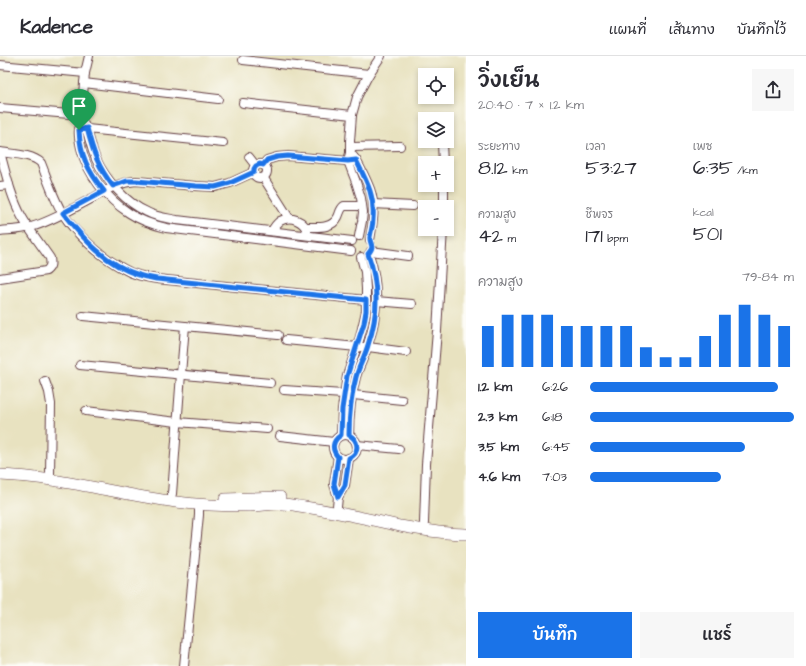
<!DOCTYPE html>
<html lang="th">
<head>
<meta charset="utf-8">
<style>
  :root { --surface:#fff; --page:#f7f7f7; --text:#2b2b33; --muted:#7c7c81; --line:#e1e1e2; --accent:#1a73e8 }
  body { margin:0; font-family:"Architects Daughter","Playpen Sans Thai",sans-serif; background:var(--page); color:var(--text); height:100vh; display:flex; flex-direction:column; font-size:15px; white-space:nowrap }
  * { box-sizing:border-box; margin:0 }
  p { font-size:13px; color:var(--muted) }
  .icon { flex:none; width:22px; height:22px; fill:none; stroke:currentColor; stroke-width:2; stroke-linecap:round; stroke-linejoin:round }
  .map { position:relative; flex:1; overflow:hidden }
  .details { display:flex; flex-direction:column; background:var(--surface); width:340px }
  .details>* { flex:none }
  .fabs { position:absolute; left:418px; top:12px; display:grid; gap:8px }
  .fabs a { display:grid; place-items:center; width:36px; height:36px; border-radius:0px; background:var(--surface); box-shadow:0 2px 6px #0003; font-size:20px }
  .pin { position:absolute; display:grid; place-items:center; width:34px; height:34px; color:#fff; margin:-41px -17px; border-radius:50% 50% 50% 0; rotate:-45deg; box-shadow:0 0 4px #0007 }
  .pin .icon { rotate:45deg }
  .round { display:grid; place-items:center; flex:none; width:42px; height:42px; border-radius:0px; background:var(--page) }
  .headline { display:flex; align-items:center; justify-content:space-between; height:68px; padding:0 12px }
  h1 { font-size:22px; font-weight:600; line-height:30px }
  .metrics { display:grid; grid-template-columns:repeat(3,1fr); gap:6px; height:68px; padding:4px 12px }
  .metrics div { display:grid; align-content:center }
  .metrics b { font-size:20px; font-weight:600 }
  .metrics small { font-size:11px; font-weight:400 }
  .metrics p { font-size:11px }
  .chart { height:112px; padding:8px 12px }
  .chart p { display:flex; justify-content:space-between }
  .chart svg { width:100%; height:72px; margin-top:4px; stroke:var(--accent); stroke-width:6 }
  .button { display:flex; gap:8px; margin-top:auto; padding:8px 12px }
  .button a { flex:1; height:46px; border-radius:0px; background:var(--accent); color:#fff; font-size:16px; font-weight:600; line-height:46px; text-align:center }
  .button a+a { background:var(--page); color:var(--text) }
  ul { padding:0 12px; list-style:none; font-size:13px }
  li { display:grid; grid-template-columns:64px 48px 1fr; align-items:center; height:30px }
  li i { height:10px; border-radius:5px; background:var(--accent) }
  header { display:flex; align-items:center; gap:24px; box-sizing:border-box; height:56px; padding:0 20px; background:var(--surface); border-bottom:1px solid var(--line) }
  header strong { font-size:19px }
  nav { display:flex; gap:22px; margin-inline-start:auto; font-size:14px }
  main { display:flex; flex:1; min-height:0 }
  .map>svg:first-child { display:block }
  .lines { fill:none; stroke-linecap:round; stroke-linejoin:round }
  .street-casing { stroke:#623c41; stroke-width:10 }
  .secondary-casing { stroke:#623c41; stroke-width:12 }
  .street { stroke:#fff; stroke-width:8 }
  .secondary { stroke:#fff; stroke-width:11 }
  .route-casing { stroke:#fff; stroke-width:8 }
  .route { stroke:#1a73e8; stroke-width:5 }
</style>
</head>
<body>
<header>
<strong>Kadence</strong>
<nav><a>แผนที่</a><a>เส้นทาง</a><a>บันทึกไว้</a></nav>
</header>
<main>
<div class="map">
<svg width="466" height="610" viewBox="0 0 466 610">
  <rect width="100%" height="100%" fill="#fdfcf7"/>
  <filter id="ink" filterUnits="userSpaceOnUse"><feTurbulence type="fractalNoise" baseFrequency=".025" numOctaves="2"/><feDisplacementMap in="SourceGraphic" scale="8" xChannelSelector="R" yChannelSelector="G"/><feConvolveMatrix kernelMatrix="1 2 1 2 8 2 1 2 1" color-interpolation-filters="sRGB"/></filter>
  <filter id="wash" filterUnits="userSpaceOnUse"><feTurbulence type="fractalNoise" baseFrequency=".012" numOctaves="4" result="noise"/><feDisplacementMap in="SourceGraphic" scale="16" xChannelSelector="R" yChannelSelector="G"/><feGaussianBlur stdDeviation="0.9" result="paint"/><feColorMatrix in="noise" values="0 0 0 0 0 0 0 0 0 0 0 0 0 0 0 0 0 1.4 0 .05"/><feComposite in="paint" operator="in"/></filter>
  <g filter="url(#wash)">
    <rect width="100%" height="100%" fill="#e8e2c0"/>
  </g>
  <g filter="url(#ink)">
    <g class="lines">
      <defs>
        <g id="street">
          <path d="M 89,0 L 85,17 L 81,59 C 82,67 80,67 79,74 C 78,79 80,87 81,92 C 87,118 107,143 129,157 C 141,165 154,169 166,172 L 351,195"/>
          <path d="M 243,4 L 369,18"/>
          <path d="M 0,9 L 85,17"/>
          <path d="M 84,27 L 218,43"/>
          <path d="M 243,47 L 352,59"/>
          <path d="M 0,52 L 81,59"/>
          <path d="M 82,65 C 90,77 90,90 96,103 C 106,124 125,146 147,156 C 156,161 167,162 177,164 L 352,185"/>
          <path d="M 82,73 L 87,73 L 223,87"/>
          <path d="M 442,88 L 443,107"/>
          <path d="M 350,91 L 400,90"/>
          <path d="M 0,96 C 12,98 32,98 41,107 C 47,122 54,144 63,158 C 76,178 100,200 122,212 C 133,219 145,221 157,223 L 366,244"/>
          <path d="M 353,100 L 356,104 C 361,113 366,123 370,133 C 376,149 373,167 370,184"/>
          <path d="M 249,101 L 256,110"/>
          <circle cx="260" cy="115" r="7"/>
          <path d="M 263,109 L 267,104 L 277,101 L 288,100 L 348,105 L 356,104"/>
          <path d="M 263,121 L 289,162"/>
          <path d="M 444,129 L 444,151"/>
          <path d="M 0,130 L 9,129"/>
          <path d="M 373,148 L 413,150"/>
          <path d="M 306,171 C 317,171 332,173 338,161 C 340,157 340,153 344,150 L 362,150"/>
          <path d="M 0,175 C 10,174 21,174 31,171 C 53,165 73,152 93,142 C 107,134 119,126 136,125 L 196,130 L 215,131 L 230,127 L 254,116"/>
          <path d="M 272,175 C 274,171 276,168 280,165 C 291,159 304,165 307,175"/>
          <path d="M 359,180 L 362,165 L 363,156 L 361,142 L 356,126 L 348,105 L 350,97 L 350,85 L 352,59 L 357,41 L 369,18 L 381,0"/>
          <path d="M 371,195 L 408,200"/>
          <path d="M 0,222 L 46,215 C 51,211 51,208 50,202 C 41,189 30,175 22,161 C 11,141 6,118 0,96"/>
          <path d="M 376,245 L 412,248"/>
          <path d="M 83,260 L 185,270"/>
          <path d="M 286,284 L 357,291 L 368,291 L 406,296"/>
          <path d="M 80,309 L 270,327"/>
          <path d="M 45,325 L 49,336 L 51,348 L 50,418"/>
          <path d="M 284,334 L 343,338"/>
          <path d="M 353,339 L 402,344"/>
          <path d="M 86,355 L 177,366 L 267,373"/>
          <circle cx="345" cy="391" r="12"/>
          <path d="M 341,379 L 342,353 L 347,320 L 360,281 L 366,255 L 366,233 L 365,216 L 361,201"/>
          <path d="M 349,379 C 349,360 351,340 356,321 C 359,310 365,300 368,289 C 378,259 379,228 369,198"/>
          <path d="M 280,380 L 334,386"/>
          <path d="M 357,389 L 399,393"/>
          <path d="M 338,401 L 334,428 L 338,441"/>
          <path d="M 172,438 L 181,318 L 185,270 L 278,279"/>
          <path d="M 337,451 L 338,441 L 345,429 L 349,402"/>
          <path d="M 424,467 L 426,408 L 437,275 L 443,173"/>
          <path d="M 184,610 L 199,459 L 199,449"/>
        </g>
        <g id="secondary">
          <path d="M 0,419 C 59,421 117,438 176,446 C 200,449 224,450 248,450 C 259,450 270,448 281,448 C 289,448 298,450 305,451 C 337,456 369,463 400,470 C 422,474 444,478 466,478"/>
          <path d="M 225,443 L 280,441"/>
        </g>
      </defs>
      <use href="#street" class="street-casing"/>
      <use href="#secondary" class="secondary-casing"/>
      <use href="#street" class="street"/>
      <use href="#secondary" class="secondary"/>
    </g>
  </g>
  <g class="lines" filter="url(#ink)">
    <defs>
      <path id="route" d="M 87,72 C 93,96 98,111 113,130 L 127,125 L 136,125 L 196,130 L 215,131 L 230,127 L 254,116 L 254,113 L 256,110 L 260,108 L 263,109 L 267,104 L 277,101 L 288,100 L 348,105 L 356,104 C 366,124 375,139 373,163 C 373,169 371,175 370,181 C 369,189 376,189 368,198 C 379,228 378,260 368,289 C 365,300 359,310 356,321 C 351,340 349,360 349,379 C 359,384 360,397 349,402 L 345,429 L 338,441 L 334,428 L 338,401 C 331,393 332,385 341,379 L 342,353 L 347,320 L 364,267 L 366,255 L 366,244 L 157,223 C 151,222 144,221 139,219 C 107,209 83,183 63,157 L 104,135 C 88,115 80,99 79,74 Z"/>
    </defs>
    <use href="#route" class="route-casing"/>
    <use href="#route" class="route"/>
  </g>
</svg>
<div class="fabs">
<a><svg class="icon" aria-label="locate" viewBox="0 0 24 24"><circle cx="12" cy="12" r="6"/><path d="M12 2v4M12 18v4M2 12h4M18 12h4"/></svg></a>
<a><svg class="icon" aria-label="layers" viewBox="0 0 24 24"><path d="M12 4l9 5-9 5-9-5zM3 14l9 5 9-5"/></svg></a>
<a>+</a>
<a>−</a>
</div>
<div class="pin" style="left:79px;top:74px;background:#1e9e55"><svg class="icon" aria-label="arrive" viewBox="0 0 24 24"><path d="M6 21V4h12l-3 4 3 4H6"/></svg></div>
</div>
<section class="details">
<div class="headline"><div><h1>วิ่งเย็น</h1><p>20:40 · 7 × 1.2 km</p></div><a class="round"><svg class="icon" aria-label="share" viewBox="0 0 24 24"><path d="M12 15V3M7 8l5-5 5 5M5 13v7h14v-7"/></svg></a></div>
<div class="metrics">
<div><p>ระยะทาง</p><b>8.12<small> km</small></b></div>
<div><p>เวลา</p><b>53:27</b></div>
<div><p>เพซ</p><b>6:35<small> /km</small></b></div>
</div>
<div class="metrics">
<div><p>ความสูง</p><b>42<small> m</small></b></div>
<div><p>ชีพจร</p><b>171<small> bpm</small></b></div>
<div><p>kcal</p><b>501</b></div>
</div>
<div class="chart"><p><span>ความสูง</span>79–84 m</p>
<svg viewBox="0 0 160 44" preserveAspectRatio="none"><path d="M5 44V19M15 44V12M25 44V12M35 44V12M45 44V19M55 44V19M65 44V19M75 44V19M85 44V32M95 44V38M105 44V38M115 44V25M125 44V12M135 44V6M145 44V12M155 44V19"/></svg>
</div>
<ul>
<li><b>1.2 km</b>6:26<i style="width:92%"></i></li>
<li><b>2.3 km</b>6:18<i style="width:100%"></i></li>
<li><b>3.5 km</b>6:45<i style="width:76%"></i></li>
<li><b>4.6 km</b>7:03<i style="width:64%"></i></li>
</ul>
<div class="button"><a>บันทึก</a><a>แชร์</a></div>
</section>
</main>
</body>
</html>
